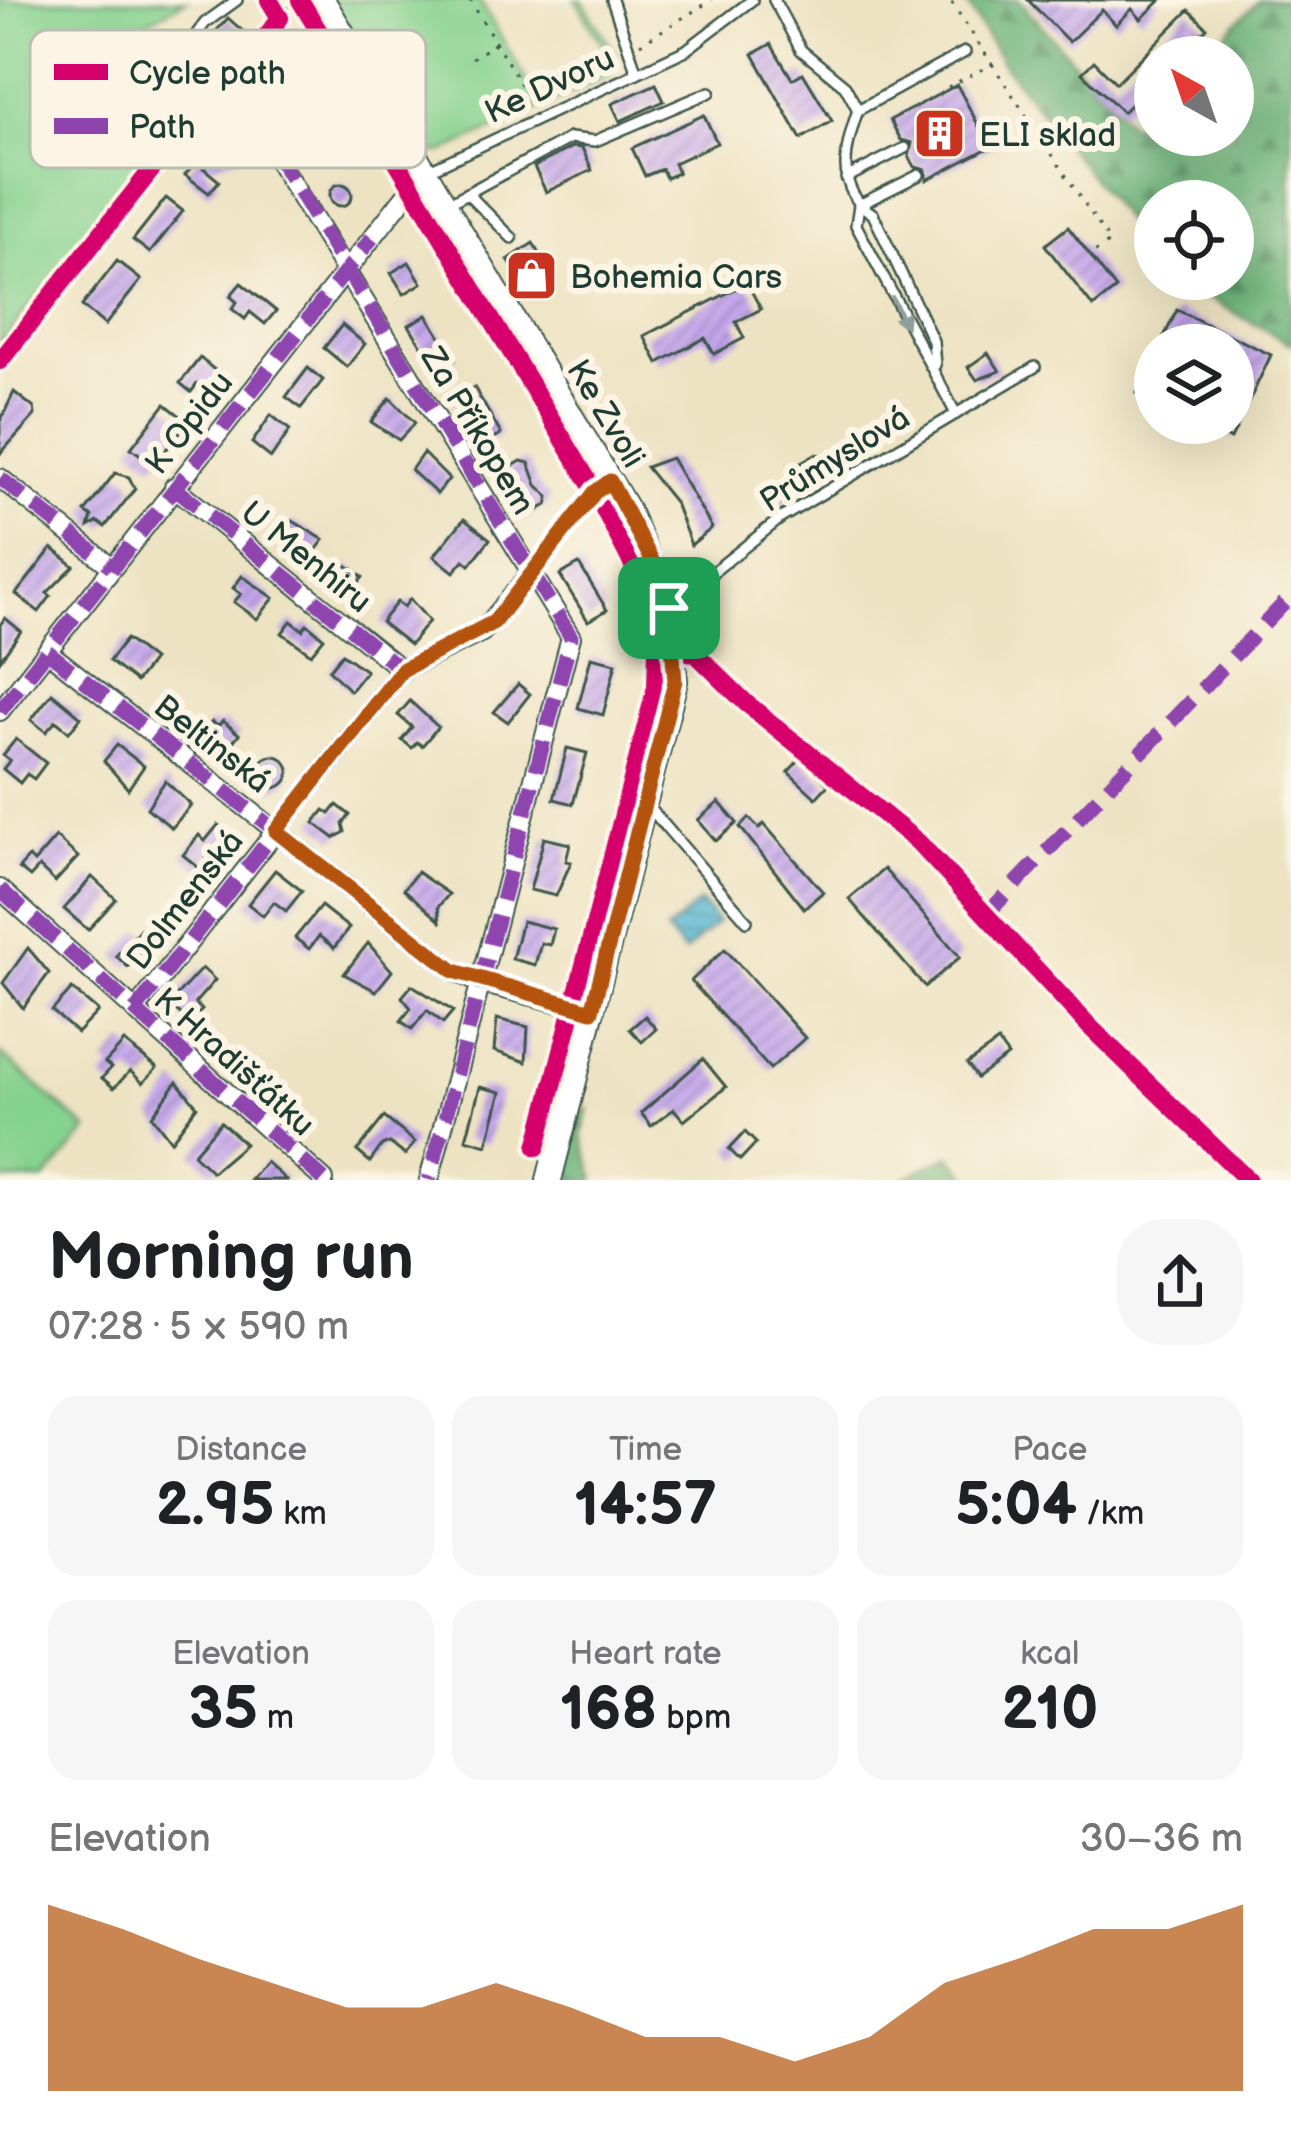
<!DOCTYPE html>
<html lang="en">
<head>
<meta charset="utf-8">
<style>
  :root { --surface:#fff; --page:#f6f6f6; --text:#202124; --muted:#757577; --accent:#b45309 }
  body { margin:0; font-family:"Balsamiq Sans",sans-serif; background:var(--page); color:var(--text); height:100vh; display:flex; flex-direction:column; font-size:45px; white-space:nowrap }
  * { box-sizing:border-box; margin:0 }
  p { font-size:39px; color:var(--muted) }
  .icon { flex:none; width:66px; height:66px; fill:none; stroke:currentColor; stroke-width:2; stroke-linecap:round; stroke-linejoin:round }
  .map { position:relative; height:1180px; overflow:hidden }
  .sheet { display:flex; flex-direction:column; background:var(--surface); flex:1 }
  .sheet>* { flex:none }
  .needle { width:78px; rotate:320deg }
  .fabs { position:absolute; left:1134px; top:36px; display:grid; gap:24px }
  .fabs a { display:grid; place-items:center; width:120px; height:120px; border-radius:50%; background:var(--surface); box-shadow:0 12px 48px #0002; font-size:60px }
  .pin { position:absolute; display:grid; place-items:center; width:102px; height:102px; color:#fff; margin:-51px; border-radius:24px; box-shadow:0 6px 18px #0006 }
  .round { display:grid; place-items:center; flex:none; width:126px; height:126px; border-radius:48px; background:var(--page) }
  .head { display:flex; align-items:center; justify-content:space-between; height:204px; padding:0 48px }
  h1 { font-size:66px; font-weight:600; line-height:90px }
  .stats { display:grid; grid-template-columns:repeat(3,1fr); gap:18px; height:204px; padding:12px 48px }
  .stats div { display:grid; align-content:center; border-radius:30px; background:var(--page); text-align:center }
  .stats b { font-size:60px; font-weight:600 }
  .stats small { font-size:33px; font-weight:400 }
  .stats p { font-size:33px }
  .chart { height:336px; padding:24px 48px }
  .chart p { display:flex; justify-content:space-between }
  .chart svg { width:100%; height:216px; margin-top:12px; fill:var(--accent); opacity:.7 }
  .map>svg:first-child { display:block }
  .green { fill:#85d18e; stroke:#528761; stroke-width:3 }
  .forest { fill:url(#forest-firs); stroke:#467856; stroke-width:3 }
  .water { fill:url(#water-rules); stroke:#397882; stroke-width:3 }
  .building { fill:url(#building-hatch) }
  .lines { fill:none; stroke-linecap:round; stroke-linejoin:round }
  .service-casing { stroke:#3e5649; stroke-width:14 }
  .minor-casing { stroke:#3e5649; stroke-width:22 }
  .tertiary-casing { stroke:#3e5649; stroke-width:28 }
  .path { stroke:#3e5649; stroke-width:3; stroke-dasharray:3 9; stroke-linecap:butt }
  .service { stroke:#fff; stroke-width:9 }
  .minor { stroke:#fff; stroke-width:18 }
  .tertiary { stroke:#fff; stroke-width:24 }
  .quiet { stroke:#8e44ad; stroke-width:15; stroke-dasharray:30 15; stroke-linecap:butt }
  .cycleway-casing { stroke:#fcf5e5; stroke-width:26 }
  .cycleway { stroke:#d6006c; stroke-width:18 }
  .oneway { fill:#8f9e9a }
  .route-casing { stroke:#fff; stroke-width:24 }
  .route { stroke:#b45309; stroke-width:15 }
  .labels { text-anchor:middle; stroke-width:12; stroke-linejoin:round; paint-order:stroke }
  .street-label { font-size:33px; fill:#1f3d34; stroke:#fcf5e5 }
  .poi-label { font-size:33px; fill:#1f3d34; stroke:#fcf5e5; text-anchor:start }
  .key { fill:#fcf5e5; stroke:#babeb0; stroke-width:3 }
  .key-label { font-size:33px; fill:#1f3d34 }
</style>
</head>
<body>
<div class="map">
<svg width="1291" height="1180" viewBox="0 0 1291 1180">
  <defs>
    <pattern id="forest-firs" width="22" height="20" patternUnits="userSpaceOnUse" patternTransform="scale(3)"><rect width="22" height="20" fill="#6cb379"/><path d="M5 1l3.5 6h-7zM16 11l3.5 6h-7z" fill="#589364"/></pattern>
    <pattern id="water-rules" width="6" height="5" patternUnits="userSpaceOnUse" patternTransform="scale(3)"><rect width="6" height="5" fill="#53b4d1"/><path d="M0 2.5h6" fill="none" stroke="#4494aa"/></pattern>
    <pattern id="building-hatch" width="6" height="6" patternUnits="userSpaceOnUse" patternTransform="scale(3)"><rect width="6" height="6" fill="#c4a5ec"/><path d="M-1 1l2-2M0 6l6-6M5 7l2-2" fill="none" stroke="#9f88c0"/></pattern>
  </defs>
  <rect width="100%" height="100%" fill="#fcf5e5"/>
  <filter id="ink" filterUnits="userSpaceOnUse"><feTurbulence type="fractalNoise" baseFrequency=".00833" numOctaves="2"/><feDisplacementMap in="SourceGraphic" scale="24" xChannelSelector="R" yChannelSelector="G"/><feConvolveMatrix kernelMatrix="1 2 1 2 8 2 1 2 1" color-interpolation-filters="sRGB"/></filter>
  <filter id="wash" filterUnits="userSpaceOnUse"><feTurbulence type="fractalNoise" baseFrequency=".004" numOctaves="4" result="noise"/><feDisplacementMap in="SourceGraphic" scale="48" xChannelSelector="R" yChannelSelector="G"/><feGaussianBlur stdDeviation="2.7" result="paint"/><feColorMatrix in="noise" values="0 0 0 0 0 0 0 0 0 0 0 0 0 0 0 0 0 1.4 0 .05"/><feComposite in="paint" operator="in"/></filter>
  <g filter="url(#wash)">
    <rect width="100%" height="100%" fill="#ede3c3"/>
    <g class="green">
      <path d="M 0,0 L 186,0 L 70,65 L 83,74 L 41,96 L 44,103 L 116,65 L 152,134 L 176,127 L 0,343 Z"/>
      <path d="M 331,0 L 479,0 L 536,97 L 548,90 L 551,94 L 600,66 L 598,61 L 608,54 L 576,0 L 582,0 L 615,53 L 610,75 L 444,152 L 427,154 L 406,104 L 386,74 L 361,51 Z"/>
      <path d="M 0,1053 L 88,1130 L 45,1180 L 0,1180 Z"/>
    </g>
    <g class="forest">
      <path d="M 965,0 L 1019,0 L 1131,126 L 1155,104 L 1155,135 L 1233,135 L 1233,57 L 1203,57 L 1259,0 L 1291,0 L 1291,344 L 1174,279 L 1233,279 L 1233,201 L 1155,201 L 1155,259 L 1003,64 Z"/>
      <path d="M 588,1109 L 582,1136 L 595,1180 L 569,1180 L 564,1164 L 575,1117 Z"/>
      <path d="M 950,1155 L 971,1180 L 902,1180 Z"/>
    </g>
    <path class="water" d="M 700,902 L 718,922 L 684,952 L 666,931 Z"/>
    <g id="blocks">
      <g class="building">
        <path d="M 1028,0 L 1161,0 L 1141,19 L 1132,9 L 1116,25 L 1102,10 L 1069,42 Z"/>
        <path d="M 1189,10 L 1207,28 L 1178,57 L 1155,57 L 1155,80 L 1123,112 L 1082,73 L 1094,61 L 1116,83 Z"/>
        <path d="M 228,18 L 247,35 L 184,107 L 174,99 L 182,90 L 178,87 L 215,44 L 209,39 Z"/>
        <path d="M 771,44 L 792,79 L 803,73 L 832,121 L 801,139 L 753,54 Z"/>
        <path d="M 656,84 L 664,101 L 620,121 L 612,104 Z"/>
        <path d="M 957,85 L 990,147 L 927,180 L 926,170 L 915,167 L 909,156 L 912,143 L 901,140 L 890,120 Z"/>
        <path d="M 704,115 L 717,143 L 674,163 L 678,173 L 666,178 L 662,169 L 645,176 L 632,148 Z"/>
        <path d="M 216,136 L 236,150 L 237,158 L 202,167 L 219,181 L 209,193 L 185,175 Z"/>
        <path d="M 572,147 L 582,148 L 592,170 L 546,192 L 534,167 Z"/>
        <circle cx="341" cy="195" r="11"/>
        <path d="M 166,198 L 183,211 L 150,253 L 133,240 Z"/>
        <path d="M 1068,227 L 1116,289 L 1093,307 L 1045,245 Z"/>
        <path d="M 533,243 L 553,274 L 532,296 L 508,260 Z"/>
        <path d="M 117,261 L 141,280 L 105,325 L 82,306 Z"/>
        <path d="M 409,262 L 422,283 L 404,294 L 391,273 Z"/>
        <path d="M 241,283 L 276,311 L 265,324 L 250,312 L 245,319 L 232,309 L 237,302 L 230,296 Z"/>
        <path d="M 747,283 L 761,309 L 736,322 L 744,338 L 714,354 L 705,338 L 658,363 L 644,336 Z"/>
        <path d="M 1177,310 L 1271,355 L 1231,439 L 1199,423 L 1233,423 L 1233,345 L 1160,345 Z"/>
        <path d="M 427,315 L 455,360 L 437,371 L 409,325 Z"/>
        <path d="M 342,325 L 365,344 L 347,367 L 324,348 Z"/>
        <path d="M 988,353 L 1000,371 L 977,380 L 968,367 Z"/>
        <path d="M 1155,356 L 1155,402 L 1137,393 Z"/>
        <path d="M 200,358 L 223,377 L 210,394 L 197,384 L 191,392 L 180,383 Z"/>
        <path d="M 308,368 L 323,380 L 301,408 L 286,397 Z"/>
        <path d="M 474,387 L 501,434 L 482,445 L 454,399 Z"/>
        <path d="M 14,392 L 34,408 L 35,415 L 0,454 L 0,422 Z"/>
        <path d="M 390,398 L 415,423 L 399,440 L 371,422 Z"/>
        <path d="M 165,404 L 188,422 L 154,465 L 131,448 Z"/>
        <path d="M 271,415 L 290,430 L 271,458 L 252,443 Z"/>
        <path d="M 423,453 L 449,479 L 437,494 L 411,470 Z"/>
        <path d="M 815,454 L 821,455 L 828,474 L 782,504 L 775,493 L 807,471 L 801,462 Z"/>
        <path d="M 671,458 L 712,528 L 691,545 L 675,503 L 646,467 Z"/>
        <path d="M 521,461 L 529,463 L 537,485 L 549,497 L 547,505 L 526,517 L 500,474 Z"/>
        <path d="M 115,473 L 129,477 L 135,489 L 105,527 L 98,522 L 89,527 L 92,517 L 85,512 Z"/>
        <path d="M 464,519 L 490,539 L 470,565 L 464,560 L 454,572 L 434,556 Z"/>
        <path d="M 293,521 L 324,540 L 306,563 L 280,538 Z"/>
        <path d="M 52,548 L 74,566 L 47,593 L 51,596 L 39,612 L 16,594 Z"/>
        <path d="M 345,564 L 363,577 L 348,596 L 331,583 Z"/>
        <path d="M 579,564 L 607,610 L 588,621 L 560,575 Z"/>
        <path d="M 242,576 L 274,598 L 257,619 L 234,602 L 241,594 L 233,588 Z"/>
        <path d="M 410,599 L 429,621 L 410,645 L 381,622 L 397,602 L 404,607 Z"/>
        <path d="M 5,618 L 21,631 L 0,660 L 0,625 Z"/>
        <path d="M 291,621 L 303,630 L 307,624 L 324,638 L 311,654 L 282,633 Z"/>
        <path d="M 126,639 L 153,660 L 136,682 L 109,661 Z"/>
        <path d="M 342,654 L 366,671 L 350,691 L 329,670 Z"/>
        <path d="M 591,657 L 616,663 L 603,715 L 578,708 Z"/>
        <path d="M 518,684 L 530,694 L 508,722 L 494,712 Z"/>
        <path d="M 52,693 L 81,717 L 69,732 L 56,721 L 46,732 L 31,720 Z"/>
        <path d="M 410,701 L 438,727 L 422,746 L 417,742 L 412,748 L 402,740 L 412,727 L 398,715 Z"/>
        <path d="M 223,721 L 239,734 L 225,752 L 202,734 L 212,722 L 218,726 Z"/>
        <path d="M 16,739 L 46,763 L 34,779 L 27,774 L 20,783 L 3,769 L 10,760 L 3,755 Z"/>
        <path d="M 117,745 L 144,766 L 128,789 L 104,761 Z"/>
        <path d="M 567,748 L 587,753 L 573,804 L 554,799 Z"/>
        <circle cx="273" cy="772" r="16"/>
        <path d="M 800,759 L 828,785 L 816,798 L 788,772 Z"/>
        <path d="M 165,781 L 191,805 L 172,828 L 147,808 Z"/>
        <path d="M 719,802 L 737,823 L 716,841 L 698,820 Z"/>
        <path d="M 337,805 L 350,815 L 343,824 L 345,832 L 334,838 L 314,823 L 324,810 L 330,814 Z"/>
        <path d="M 749,818 L 759,828 L 764,824 L 823,892 L 804,908 L 740,827 Z"/>
        <path d="M 218,825 L 238,840 L 224,858 L 214,849 L 199,868 L 183,855 L 199,835 L 205,841 Z"/>
        <path d="M 56,837 L 78,857 L 55,882 L 39,867 L 30,877 L 19,868 L 29,857 L 34,862 Z"/>
        <path d="M 544,838 L 570,844 L 566,861 L 571,862 L 556,896 L 530,890 Z"/>
        <path d="M 884,869 L 960,957 L 925,987 L 849,899 Z"/>
        <path d="M 275,870 L 302,891 L 286,911 L 274,902 L 263,916 L 248,904 Z"/>
        <path d="M 417,872 L 449,894 L 438,907 L 440,921 L 404,889 Z"/>
        <path d="M 92,877 L 116,899 L 88,930 L 64,909 Z"/>
        <path d="M 321,906 L 349,928 L 334,948 L 319,936 L 309,949 L 295,938 Z"/>
        <path d="M 522,921 L 554,929 L 550,945 L 541,943 L 535,965 L 512,959 Z"/>
        <path d="M 140,929 L 153,941 L 128,967 L 116,956 Z"/>
        <path d="M 368,943 L 392,971 L 376,991 L 344,974 Z"/>
        <path d="M 28,948 L 49,973 L 23,1008 L 3,983 Z"/>
        <path d="M 725,949 L 805,1038 L 770,1069 L 691,981 Z"/>
        <path d="M 202,968 L 215,980 L 195,1003 L 202,1010 L 190,1022 L 169,1004 Z"/>
        <path d="M 412,985 L 453,1011 L 443,1023 L 427,1010 L 412,1029 L 401,1021 L 411,1008 L 402,997 Z"/>
        <path d="M 72,989 L 98,1011 L 77,1033 L 52,1011 Z"/>
        <path d="M 645,1016 L 656,1029 L 642,1042 L 630,1029 Z"/>
        <path d="M 497,1019 L 528,1027 L 526,1062 L 494,1051 Z"/>
        <path d="M 124,1042 L 157,1068 L 143,1083 L 130,1071 L 114,1088 L 102,1078 L 111,1068 L 105,1063 Z"/>
        <path d="M 998,1042 L 1008,1056 L 977,1078 L 967,1064 Z"/>
        <path d="M 703,1059 L 726,1087 L 684,1121 L 674,1109 L 651,1126 L 641,1113 Z"/>
        <path d="M 177,1082 L 197,1106 L 171,1141 L 152,1116 Z"/>
        <path d="M 480,1087 L 501,1092 L 487,1145 L 466,1139 Z"/>
        <path d="M 384,1117 L 415,1142 L 405,1155 L 390,1143 L 382,1145 L 370,1162 L 357,1151 Z"/>
        <path d="M 221,1122 L 245,1144 L 212,1172 L 193,1154 Z"/>
        <path d="M 745,1132 L 756,1143 L 740,1160 L 729,1149 Z"/>
        <path d="M 266,1162 L 286,1180 L 250,1180 Z"/>
      </g>
    </g>
  </g>
  <g filter="url(#ink)">
    <use href="#blocks" fill-opacity="0" stroke="#3e5649" stroke-width="3"/>
    <g class="lines">
      <defs>
        <g id="service">
          <path d="M 612,0 L 637,73"/>
          <path d="M 774,0 L 801,50 L 845,86 L 858,110 C 845,147 834,190 873,214 L 933,341 L 935,365"/>
          <path d="M 858,110 L 965,52"/>
          <path d="M 151,127 L 167,119 L 154,91 L 205,23 L 237,0"/>
          <path d="M 429,170 L 686,50 L 752,0"/>
          <path d="M 846,178 L 905,148"/>
          <path d="M 467,193 L 512,238"/>
          <path d="M 449,203 L 570,138 L 595,141 L 710,92"/>
          <path d="M 859,205 L 856,225 L 956,414"/>
          <path d="M 859,205 L 919,175"/>
          <path d="M 669,607 L 781,518 L 1035,367"/>
          <path d="M 648,806 L 747,921"/>
        </g>
        <g id="minor">
          <path d="M 0,361 L 214,91 L 230,83 L 571,637 L 429,1180"/>
          <path d="M 0,478 L 112,567"/>
          <path d="M 174,487 L 402,670"/>
          <path d="M 47,651 L 454,971 L 480,983 L 592,1011"/>
          <path d="M 0,711 L 424,172"/>
          <path d="M 0,889 L 324,1180"/>
          <path d="M 135,1011 L 402,670 L 482,632 L 530,574"/>
        </g>
        <path id="tertiary" d="M 322,0 L 626,509 L 669,607 L 675,681 L 549,1180"/>
      </defs>
      <use href="#service" class="service-casing"/>
      <use href="#minor" class="minor-casing"/>
      <use href="#tertiary" class="tertiary-casing"/>
      <g class="path">
        <path d="M 470,0 L 531,101"/>
        <path d="M 281,17 L 294,0"/>
        <path d="M 640,44 L 712,0"/>
        <path d="M 472,58 L 496,43"/>
        <path d="M 992,64 L 1110,242 L 1090,255"/>
        <path d="M 242,68 L 280,18 L 269,0"/>
        <path d="M 948,87 L 992,64 L 950,0"/>
        <path d="M 44,98 L 117,60 L 145,112"/>
        <path d="M 506,101 L 524,90"/>
        <path d="M 532,103 L 616,58"/>
        <path d="M 544,556 L 594,493"/>
      </g>
      <use href="#service" class="service"/>
      <use href="#minor" class="minor"/>
      <use href="#tertiary" class="tertiary"/>
      <g class="quiet">
        <path d="M 591,64 L 595,71"/>
        <path d="M 224,86 L 230,83 L 240,95 L 571,637 L 429,1180"/>
        <path d="M 0,478 L 112,567"/>
        <path d="M 174,487 L 402,670"/>
        <path d="M 47,651 L 454,971 L 480,983 L 592,1011"/>
        <path d="M 0,711 L 372,238"/>
        <path d="M 0,889 L 324,1180"/>
        <path d="M 984,917 L 1291,596"/>
        <path d="M 135,1011 L 402,670 L 482,632 L 530,574"/>
      </g>
      <defs>
        <g id="cycleway">
          <path d="M 300,0 L 595,492 L 650,598 L 657,648 L 695,653 L 746,703 L 918,842 L 1089,1026 L 1248,1180"/>
          <path d="M 0,361 L 214,91 L 230,83 L 280,18 L 269,0"/>
          <path d="M 537,1147 L 656,687 L 657,648"/>
        </g>
      </defs>
      <use href="#cycleway" class="cycleway-casing"/>
      <use href="#cycleway" class="cycleway"/>
    </g>
    <defs><path id="oneway-solid" d="M-6-.8H1V-3.2L6.5 0L1 3.2V.8H-6Z" transform="scale(3)"/></defs>
    <use class="oneway" href="#oneway-solid" transform="translate(899 312) rotate(64)"/>
  </g>
  <g class="lines" filter="url(#ink)">
    <defs>
      <path id="route" d="M 610,481 L 656,568 L 669,608 L 675,681 L 592,1011 L 454,971 L 276,831 L 402,670 L 494,622 L 595,492 Z"/>
    </defs>
    <use href="#route" class="route-casing"/>
    <use href="#route" class="route"/>
  </g>
  <defs>
    <symbol id="building-square" viewBox="-11 -11 22 22"><rect x="-9" y="-9" width="18" height="18" rx="4" fill="#c8321e" stroke="#fcf5e5"/><path d="M-4-6H4V6H1V3H-1V6H-4ZM-2.5-4.3h1.7v1.8h-1.7ZM.8-4.3h1.7v1.8H.8ZM-2.5-1h1.7V.8h-1.7ZM.8-1h1.7V.8H.8Z" fill="#fff"/></symbol>
    <symbol id="shop-square" viewBox="-11 -11 22 22"><rect x="-9" y="-9" width="18" height="18" rx="4" fill="#c8321e" stroke="#fcf5e5"/><path d="M-5-2.5h2.3a2.7 3.5 0 0 1 5.4 0H5L5.5 6h-11ZM-1.5-2.5h3a1.5 2.3 0 0 0-3 0Z" fill="#fff"/></symbol>
  </defs>
  <g fill-rule="evenodd">
    <use href="#building-square" x="910" y="104" width="59" height="59"/>
    <use href="#shop-square" x="502" y="246" width="59" height="59"/>
  </g>
  <g class="labels">
    <g class="street-label">
      <text transform="translate(549 84) rotate(-25)" y="12">Ke Dvoru</text>
      <text transform="translate(607 413) rotate(59)" y="12">Ke Zvoli</text>
      <text transform="translate(188 422) rotate(-52)" y="12">K Opidu</text>
      <text transform="translate(479 430) rotate(59)" y="12">Za Příkopem</text>
      <text transform="translate(834 458) rotate(-32)" y="12">Průmyslová</text>
      <text transform="translate(307 556) rotate(39)" y="12">U Menhiru</text>
      <text transform="translate(213 743) rotate(38)" y="12">Beltinská</text>
      <text transform="translate(184 899) rotate(-52)" y="12">Dolmenská</text>
      <text transform="translate(235 1061) rotate(42)" y="12">K Hradišťátku</text>
    </g>
    <g class="poi-label">
      <text x="979" y="146">ELI sklad</text>
      <text x="570" y="288">Bohemia Cars</text>
    </g>
  </g>
  <rect x="30" y="30" width="396" height="138" rx="18" class="key"/>
  <rect x="54" y="64" width="54" height="16" fill="#d6006c"/>
  <rect x="54" y="118" width="54" height="16" fill="#8e44ad"/>
  <g class="key-label">
    <text x="129" y="84">Cycle path</text>
    <text x="129" y="138">Path</text>
  </g>
</svg>
<div class="fabs">
<a><svg class="needle" viewBox="-14 -14 28 28"><path d="M0-13l5 13h-10z" fill="#e53935"/><path d="M0 13l5-13h-10z" fill="#757577"/></svg></a>
<a><svg class="icon" aria-label="locate" viewBox="0 0 24 24"><circle cx="12" cy="12" r="6"/><path d="M12 2v4M12 18v4M2 12h4M18 12h4"/></svg></a>
<a><svg class="icon" aria-label="layers" viewBox="0 0 24 24"><path d="M12 4l9 5-9 5-9-5zM3 14l9 5 9-5"/></svg></a>
</div>
<div class="pin" style="left:669px;top:608px;background:#1e9e55"><svg class="icon" aria-label="arrive" viewBox="0 0 24 24"><path d="M6 21V4h12l-3 4 3 4H6"/></svg></div>
</div>
<section class="sheet">
<div class="head"><div><h1>Morning run</h1><p>07:28 · 5 × 590 m</p></div><a class="round"><svg class="icon" aria-label="share" viewBox="0 0 24 24"><path d="M12 15V3M7 8l5-5 5 5M5 13v7h14v-7"/></svg></a></div>
<div class="stats">
<div><p>Distance</p><b>2.95<small> km</small></b></div>
<div><p>Time</p><b>14:57</b></div>
<div><p>Pace</p><b>5:04<small> /km</small></b></div>
</div>
<div class="stats">
<div><p>Elevation</p><b>35<small> m</small></b></div>
<div><p>Heart rate</p><b>168<small> bpm</small></b></div>
<div><p>kcal</p><b>210</b></div>
</div>
<div class="chart"><p><span>Elevation</span>30–36 m</p>
<svg viewBox="0 0 160 44" preserveAspectRatio="none"><path d="M0 44V6L10 11L20 17L30 22L40 27L50 27L60 22L70 27L80 33L90 33L100 38L110 33L120 22L130 17L140 11L150 11L160 6V44z"/></svg>
</div>
</section>
</body>
</html>
